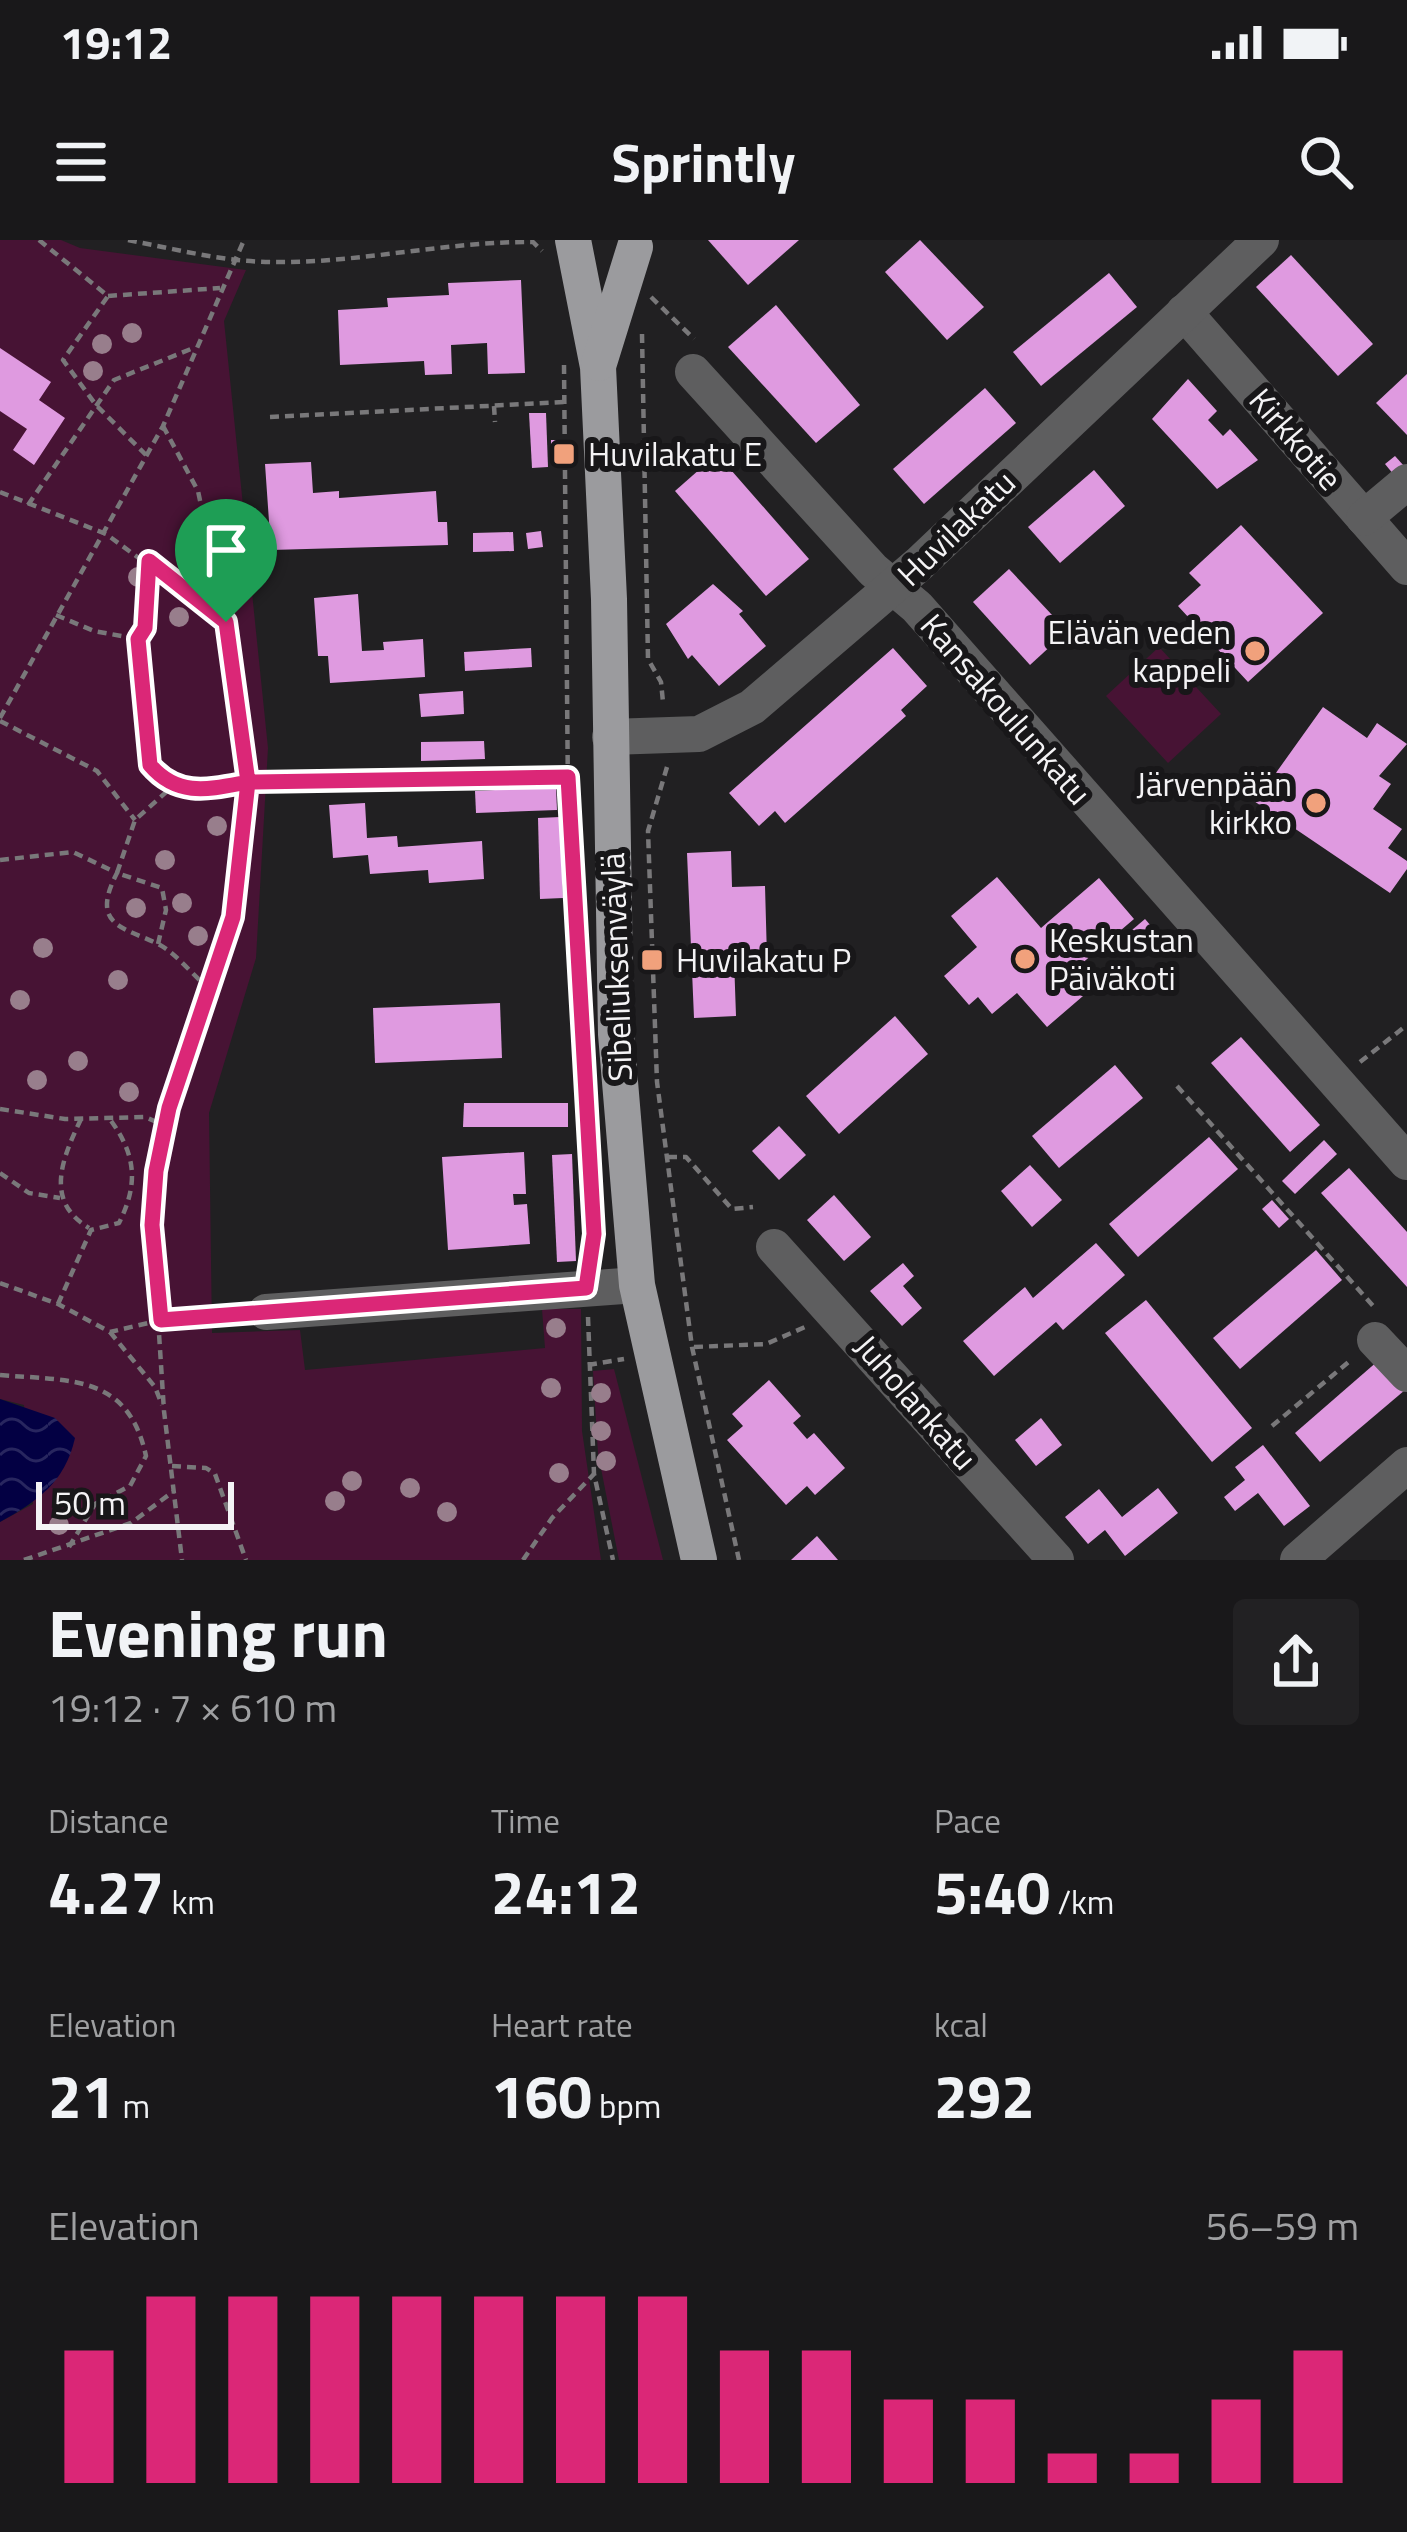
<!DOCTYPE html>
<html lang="en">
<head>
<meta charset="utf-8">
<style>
  :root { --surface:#19181a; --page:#222123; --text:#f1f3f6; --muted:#9fa0a2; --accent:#db2777 }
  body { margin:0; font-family:"Titillium Web",sans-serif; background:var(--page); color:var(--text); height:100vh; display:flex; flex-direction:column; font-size:45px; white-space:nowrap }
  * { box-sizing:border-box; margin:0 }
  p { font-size:39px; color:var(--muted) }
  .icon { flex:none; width:66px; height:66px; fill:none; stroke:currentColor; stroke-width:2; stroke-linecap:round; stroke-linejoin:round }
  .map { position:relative; height:1320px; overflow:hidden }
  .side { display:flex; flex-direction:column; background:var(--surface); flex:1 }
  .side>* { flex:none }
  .scale { position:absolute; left:36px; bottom:30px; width:198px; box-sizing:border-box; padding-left:12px; border:6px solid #f4f3f5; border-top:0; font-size:33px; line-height:42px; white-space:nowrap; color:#f4f3f5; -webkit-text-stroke:9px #181719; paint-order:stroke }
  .pin { position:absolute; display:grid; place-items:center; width:102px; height:102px; color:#fff; margin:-123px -51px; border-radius:50% 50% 50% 0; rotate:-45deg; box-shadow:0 0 12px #0007 }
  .pin .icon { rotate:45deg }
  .round { display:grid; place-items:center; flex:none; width:126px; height:126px; border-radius:12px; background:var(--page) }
  .headline { display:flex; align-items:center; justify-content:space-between; height:204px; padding:0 48px }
  h1 { font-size:66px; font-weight:700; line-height:90px }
  .figures { display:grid; grid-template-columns:repeat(3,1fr); gap:18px; height:204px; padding:12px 48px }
  .figures div { display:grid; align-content:center }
  .figures b { font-size:60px; font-weight:700 }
  .figures small { font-size:33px; font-weight:400 }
  .figures p { font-size:33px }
  .chart { height:336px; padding:24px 48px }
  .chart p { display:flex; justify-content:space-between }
  .chart svg { width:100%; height:216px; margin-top:12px; stroke:var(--accent); stroke-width:6 }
  .status { display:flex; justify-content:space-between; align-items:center; height:84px; padding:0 60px; background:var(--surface); direction:ltr }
  .status svg { height:33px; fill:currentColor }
  header { display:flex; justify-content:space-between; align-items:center; height:156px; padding:0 48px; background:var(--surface); font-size:54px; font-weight:700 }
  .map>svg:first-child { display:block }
  .green { fill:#471334 }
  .water { fill:url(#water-waves) }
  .building { fill:#df9ae0 }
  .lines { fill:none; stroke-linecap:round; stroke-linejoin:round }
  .path { stroke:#79787a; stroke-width:4.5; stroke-dasharray:9 6; stroke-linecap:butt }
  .minor { stroke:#5e5e5f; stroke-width:36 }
  .major { stroke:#9b9b9e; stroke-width:36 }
  .tree { fill:#987e8c }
  .route-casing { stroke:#fff; stroke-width:24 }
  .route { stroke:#db2777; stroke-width:15 }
  .poi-dot { fill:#f1a17c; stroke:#181719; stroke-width:4.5 }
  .labels { text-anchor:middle; stroke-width:12; stroke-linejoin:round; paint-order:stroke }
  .street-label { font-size:33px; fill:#f4f3f5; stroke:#181719 }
  .poi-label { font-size:33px; fill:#f4f3f5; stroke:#181719; text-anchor:start }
</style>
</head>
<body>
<div class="status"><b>19:12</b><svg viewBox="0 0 49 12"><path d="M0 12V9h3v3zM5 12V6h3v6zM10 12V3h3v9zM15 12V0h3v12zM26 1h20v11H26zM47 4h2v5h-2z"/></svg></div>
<header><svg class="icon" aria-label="menu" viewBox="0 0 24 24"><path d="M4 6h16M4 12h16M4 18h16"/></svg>Sprintly<svg class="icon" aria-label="search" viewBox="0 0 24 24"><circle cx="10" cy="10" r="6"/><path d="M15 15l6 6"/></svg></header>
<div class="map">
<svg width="1407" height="1320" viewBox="0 0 1407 1320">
  <defs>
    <pattern id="water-waves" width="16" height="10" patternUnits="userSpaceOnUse" patternTransform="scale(3)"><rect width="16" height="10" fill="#030043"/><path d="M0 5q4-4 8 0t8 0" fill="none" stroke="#28265f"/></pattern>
  </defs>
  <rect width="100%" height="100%" fill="#212022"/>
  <g class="green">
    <path d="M 0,0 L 61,0 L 80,8 L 246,30 L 224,81 L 268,508 L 256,718 L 209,873 L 212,1093 L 300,1090 L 305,1130 L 545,1108 L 542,1069 L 581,1069 L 582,1191 L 601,1320 L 0,1320 L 0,1282 L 33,1264 L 24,1165 L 0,1159 Z"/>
    <path d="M 1159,407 L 1221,474 L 1168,523 L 1106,456 Z"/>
    <path d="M 614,1129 L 663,1320 L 619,1320 L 598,1213 L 593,1131 Z"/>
  </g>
  <path class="water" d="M 0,1159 L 55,1178 L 75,1198 C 65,1242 38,1261 0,1282 Z"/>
  <g class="building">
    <path d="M 708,0 L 799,0 L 748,45 Z"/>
    <path d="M 920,0 L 984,67 L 947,100 L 885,32 Z"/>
    <path d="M 1291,15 L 1373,104 L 1338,136 L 1256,47 Z"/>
    <path d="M 1109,33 L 1137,67 L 1041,146 L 1013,112 Z"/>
    <path d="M 521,40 L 525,133 L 488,134 L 487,103 L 451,105 L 452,134 L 425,135 L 424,121 L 340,125 L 338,70 L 388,67 L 387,58 L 449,55 L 448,43 Z"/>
    <path d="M 776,65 L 860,165 L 816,203 L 728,107 Z"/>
    <path d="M 0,108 L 51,142 L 39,160 L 65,178 L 34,225 L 13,210 L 27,189 L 0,171 Z"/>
    <path d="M 1407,134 L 1407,195 L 1376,163 Z"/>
    <path d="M 1188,139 L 1217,171 L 1208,180 L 1223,196 L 1230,189 L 1258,220 L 1217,249 L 1152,179 Z"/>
    <path d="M 985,148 L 1016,183 L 924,264 L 893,229 Z"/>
    <path d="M 529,173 L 546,173 L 548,227 L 532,228 Z"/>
    <path d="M 551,200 L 557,200 L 558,222 L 551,222 Z"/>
    <path d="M 717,214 L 809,319 L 766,356 L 675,251 Z"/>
    <path d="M 1395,216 L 1404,226 L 1394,235 L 1385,224 Z"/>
    <path d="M 311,222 L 313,253 L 339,251 L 339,258 L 436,251 L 438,282 L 447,282 L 448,305 L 271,310 L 265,224 Z"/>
    <path d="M 1094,230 L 1125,266 L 1060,323 L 1028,287 Z"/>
    <path d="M 1241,285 L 1323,373 L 1248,442 L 1178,366 L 1201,345 L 1189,333 Z"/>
    <path d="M 541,291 L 543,307 L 528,309 L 526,293 Z"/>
    <path d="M 513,292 L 514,311 L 473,312 L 473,293 Z"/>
    <path d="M 1009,329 L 1067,391 L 1030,425 L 973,362 Z"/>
    <path d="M 713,344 L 743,371 L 739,374 L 766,406 L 719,446 L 692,415 L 688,419 L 666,384 Z"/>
    <path d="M 358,354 L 362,411 L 384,410 L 383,402 L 423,399 L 425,437 L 330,443 L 328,416 L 318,416 L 314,358 Z"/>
    <path d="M 531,408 L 532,427 L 465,431 L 464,412 Z"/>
    <path d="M 893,408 L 927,446 L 901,470 L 906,476 L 785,583 L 775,571 L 759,586 L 729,553 Z"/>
    <path d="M 463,451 L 464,474 L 421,477 L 419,454 Z"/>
    <path d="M 1323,467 L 1367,498 L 1377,483 L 1407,504 L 1379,536 L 1391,544 L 1373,569 L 1402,589 L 1388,608 L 1407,621 L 1407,629 L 1390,653 L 1248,557 L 1266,532 L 1273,537 Z"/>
    <path d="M 484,501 L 485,519 L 421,521 L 421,502 Z"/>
    <path d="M 556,547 L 557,570 L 476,573 L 475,551 Z"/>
    <path d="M 365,563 L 367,598 L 397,596 L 398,607 L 482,601 L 484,639 L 429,643 L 428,630 L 370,634 L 368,615 L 333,618 L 329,565 Z"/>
    <path d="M 560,577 L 563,658 L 540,659 L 538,578 Z"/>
    <path d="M 731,611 L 732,647 L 765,646 L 767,718 L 734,719 L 736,776 L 694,778 L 687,613 Z"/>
    <path d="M 997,637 L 1041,688 L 1099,638 L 1134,679 L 1073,731 L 1090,750 L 1047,787 L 1017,753 L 992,774 L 978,757 L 969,765 L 944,736 L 977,707 L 951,676 Z"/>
    <path d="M 1145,679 L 1158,694 L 1145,705 L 1132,690 Z"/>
    <path d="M 500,763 L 502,818 L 375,823 L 373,768 Z"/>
    <path d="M 895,776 L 928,814 L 839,894 L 806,856 Z"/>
    <path d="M 1241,797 L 1320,885 L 1290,912 L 1211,823 Z"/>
    <path d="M 1115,825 L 1143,858 L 1059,928 L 1032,896 Z"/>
    <path d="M 464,863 L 568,863 L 568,887 L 463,887 Z"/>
    <path d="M 779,886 L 806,915 L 779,940 L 752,911 Z"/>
    <path d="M 1209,897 L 1238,929 L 1138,1017 L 1109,984 Z"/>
    <path d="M 1324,900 L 1337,914 L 1295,954 L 1282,941 Z"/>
    <path d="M 524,912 L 526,954 L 513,954 L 514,965 L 527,964 L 530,1004 L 448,1010 L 442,917 Z"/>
    <path d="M 572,914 L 576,1021 L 557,1022 L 552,915 Z"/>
    <path d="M 1030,925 L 1062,960 L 1032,987 L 1001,951 Z"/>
    <path d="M 1349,928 L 1407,992 L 1407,1047 L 1321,953 Z"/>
    <path d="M 834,955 L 871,997 L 844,1021 L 807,980 Z"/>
    <path d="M 1272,960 L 1289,979 L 1279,988 L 1262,969 Z"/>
    <path d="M 1096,1003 L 1125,1035 L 1063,1090 L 1056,1082 L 994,1136 L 963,1101 L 1025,1047 L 1033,1058 Z"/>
    <path d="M 1316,1010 L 1342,1040 L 1240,1129 L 1213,1098 Z"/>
    <path d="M 903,1023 L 914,1036 L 903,1046 L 922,1068 L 902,1086 L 870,1051 Z"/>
    <path d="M 1146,1060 L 1252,1188 L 1212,1222 L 1105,1093 Z"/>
    <path d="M 1379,1120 L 1405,1150 L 1320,1222 L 1295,1193 Z"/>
    <path d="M 769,1140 L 801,1176 L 793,1183 L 807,1199 L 814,1193 L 845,1228 L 815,1255 L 807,1246 L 786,1265 L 727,1200 L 743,1186 L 732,1174 Z"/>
    <path d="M 1041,1178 L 1062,1205 L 1036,1226 L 1015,1200 Z"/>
    <path d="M 1263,1205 L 1310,1266 L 1284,1286 L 1258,1253 L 1235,1271 L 1224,1257 L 1245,1240 L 1235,1227 Z"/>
    <path d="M 1158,1248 L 1178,1273 L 1125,1316 L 1105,1290 L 1088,1304 L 1065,1277 L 1099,1249 L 1122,1277 Z"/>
    <path d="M 817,1296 L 838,1320 L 791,1320 Z"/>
  </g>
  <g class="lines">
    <g class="path">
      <path d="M 39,0 L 108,56 L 63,120 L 96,165 L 146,215"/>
      <path d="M 128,0 C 164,7 201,16 237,20 C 335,30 435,1 533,2 L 542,11"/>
      <path d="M 108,56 L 220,48"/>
      <path d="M 651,57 L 694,99"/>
      <path d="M 642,94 L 648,419 L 661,442 L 663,462"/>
      <path d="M 564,125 L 568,557 L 594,994 L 588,1018"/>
      <path d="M 494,166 L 495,182"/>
      <path d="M 270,177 L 565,162"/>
      <path d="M 163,186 L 198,251 L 226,382"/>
      <path d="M 0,252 L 106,294 L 226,382 L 247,542 L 233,677 L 169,868 L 152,985 L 164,1171 L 182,1320"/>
      <path d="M 28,265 L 114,140 L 191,109"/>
      <path d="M 56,375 L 94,391 L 138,399 L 145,389 L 149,321"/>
      <path d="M 138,399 L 150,525 L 160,537 L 192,551 L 247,542 L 568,537"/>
      <path d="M 0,478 L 163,186 L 244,0"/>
      <path d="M 0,481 L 97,531 L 135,580"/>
      <path d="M 667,527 L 648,591 L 657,842 L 692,1107 L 739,1320"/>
      <path d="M 0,620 L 73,612 L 117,633 C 89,687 125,687 160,705 C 178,715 193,736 210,749"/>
      <path d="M 158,704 L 166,670 L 162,648 L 117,633 L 135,580 L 174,545"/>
      <path d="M 1360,822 L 1407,785"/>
      <path d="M 1177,846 L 1375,1068"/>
      <path d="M 0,869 L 65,879 L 145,877 L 166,886"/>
      <path d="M 81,879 C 62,919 44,961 89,988"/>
      <path d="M 668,917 L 686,917 L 732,969 L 753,967"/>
      <path d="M 0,933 L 29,953 L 60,958"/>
      <path d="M 0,1043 L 58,1064 L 110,1092 L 161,1080 L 236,1074"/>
      <path d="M 58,1064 L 91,990 L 119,983 C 139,943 136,914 109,878"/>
      <path d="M 588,1077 L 594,1234 L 613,1320"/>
      <path d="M 110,1092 L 155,1147 L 162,1165"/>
      <path d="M 694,1107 L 766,1104 L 805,1087"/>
      <path d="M 588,1125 L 624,1119"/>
      <path d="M 0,1135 C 71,1141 128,1134 146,1216 L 130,1246 L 95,1264 L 69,1307"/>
      <path d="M 1272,1186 L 1351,1120"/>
      <path d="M 172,1226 L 206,1228 L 215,1234 L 246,1320"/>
      <path d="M 24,1320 L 131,1283 L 174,1251"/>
      <path d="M 523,1320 L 552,1278 L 594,1234"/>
    </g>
    <g class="minor">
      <path d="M 1184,72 L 1407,327"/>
      <path d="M 693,132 L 873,330 L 917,367 L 1407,922"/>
      <path d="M 1364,278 L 1407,242"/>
      <path d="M 610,497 L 699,494 L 752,467 L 919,324 L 1261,0"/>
      <path d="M 774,1007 L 1056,1320"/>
      <path d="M 266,1072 L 637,1045"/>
      <path d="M 1375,1100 L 1407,1134"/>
      <path d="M 1298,1320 L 1407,1225"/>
    </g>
    <g class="major">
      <path d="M 573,0 L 598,127 L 609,359 L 616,794 L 637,1045 L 699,1320"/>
      <path d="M 599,123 L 635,7"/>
    </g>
  </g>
  <g class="tree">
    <circle cx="132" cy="93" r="10"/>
    <circle cx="102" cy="104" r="10"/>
    <circle cx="93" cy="131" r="10"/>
    <circle cx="138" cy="337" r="10"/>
    <circle cx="179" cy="377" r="10"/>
    <circle cx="217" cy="586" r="10"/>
    <circle cx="165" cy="620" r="10"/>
    <circle cx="182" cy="663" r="10"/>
    <circle cx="136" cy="668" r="10"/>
    <circle cx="198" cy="696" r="10"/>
    <circle cx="43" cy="708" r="10"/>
    <circle cx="118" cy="740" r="10"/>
    <circle cx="20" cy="760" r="10"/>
    <circle cx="78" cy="821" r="10"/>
    <circle cx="37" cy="840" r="10"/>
    <circle cx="129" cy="852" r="10"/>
    <circle cx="556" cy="1088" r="10"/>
    <circle cx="551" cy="1148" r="10"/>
    <circle cx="601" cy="1153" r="10"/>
    <circle cx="601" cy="1191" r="10"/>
    <circle cx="606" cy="1221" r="10"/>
    <circle cx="559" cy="1233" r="10"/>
    <circle cx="352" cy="1241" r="10"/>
    <circle cx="410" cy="1248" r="10"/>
    <circle cx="335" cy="1261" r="10"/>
    <circle cx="447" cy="1272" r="10"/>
    <circle cx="59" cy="1285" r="10"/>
  </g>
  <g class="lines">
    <defs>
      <path id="route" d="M 226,382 L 149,321 L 145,388 L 138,399 L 150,525 C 178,558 210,549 248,542 L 233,677 L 169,868 L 156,931 L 152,985 L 161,1080 L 586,1048 L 594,994 L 568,537 L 248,542 L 226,382"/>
    </defs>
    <use href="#route" class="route-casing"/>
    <use href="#route" class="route"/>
  </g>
  <g class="poi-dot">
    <rect x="552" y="202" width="24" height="24" rx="6"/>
    <circle cx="1255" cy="411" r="12"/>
    <circle cx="1316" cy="563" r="12"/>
    <circle cx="1025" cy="719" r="12"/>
    <rect x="640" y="708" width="24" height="24" rx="6"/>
  </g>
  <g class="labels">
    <g class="street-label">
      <text transform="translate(1296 199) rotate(49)" y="12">Kirkkotie</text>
      <text transform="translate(956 288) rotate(-44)" y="12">Huvilakatu</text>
      <text transform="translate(1006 469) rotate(49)" y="12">Kansakoulunkatu</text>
      <text transform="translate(616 727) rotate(-92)" y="12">Sibeliuksenväylä</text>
      <text transform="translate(916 1162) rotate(49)" y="12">Juholankatu</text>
    </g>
    <g class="poi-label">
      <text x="588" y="226">Huvilakatu E</text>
      <text x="1231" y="404" text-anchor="end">Elävän veden<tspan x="1231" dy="38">kappeli</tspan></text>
      <text x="1292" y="556" text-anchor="end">Järvenpään<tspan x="1292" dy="38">kirkko</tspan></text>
      <text x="1049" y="712">Keskustan<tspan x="1049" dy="38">Päiväkoti</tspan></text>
      <text x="676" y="732">Huvilakatu P</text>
    </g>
  </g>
</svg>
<div class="scale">50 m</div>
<div class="pin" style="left:226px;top:382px;background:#1e9e55"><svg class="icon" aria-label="arrive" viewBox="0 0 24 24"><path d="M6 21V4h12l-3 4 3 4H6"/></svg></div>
</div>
<section class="side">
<div class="headline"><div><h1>Evening run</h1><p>19:12 · 7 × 610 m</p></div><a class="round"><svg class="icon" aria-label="share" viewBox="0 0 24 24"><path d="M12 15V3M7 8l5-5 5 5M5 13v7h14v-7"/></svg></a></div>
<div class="figures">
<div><p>Distance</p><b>4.27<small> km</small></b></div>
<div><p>Time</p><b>24:12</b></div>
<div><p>Pace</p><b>5:40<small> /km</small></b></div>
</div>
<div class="figures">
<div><p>Elevation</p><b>21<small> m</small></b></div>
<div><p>Heart rate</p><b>160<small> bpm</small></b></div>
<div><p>kcal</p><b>292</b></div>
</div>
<div class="chart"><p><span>Elevation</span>56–59 m</p>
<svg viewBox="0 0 160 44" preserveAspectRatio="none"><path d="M5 44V17M15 44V6M25 44V6M35 44V6M45 44V6M55 44V6M65 44V6M75 44V6M85 44V17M95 44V17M105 44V27M115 44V27M125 44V38M135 44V38M145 44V27M155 44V17"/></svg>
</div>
</section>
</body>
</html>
